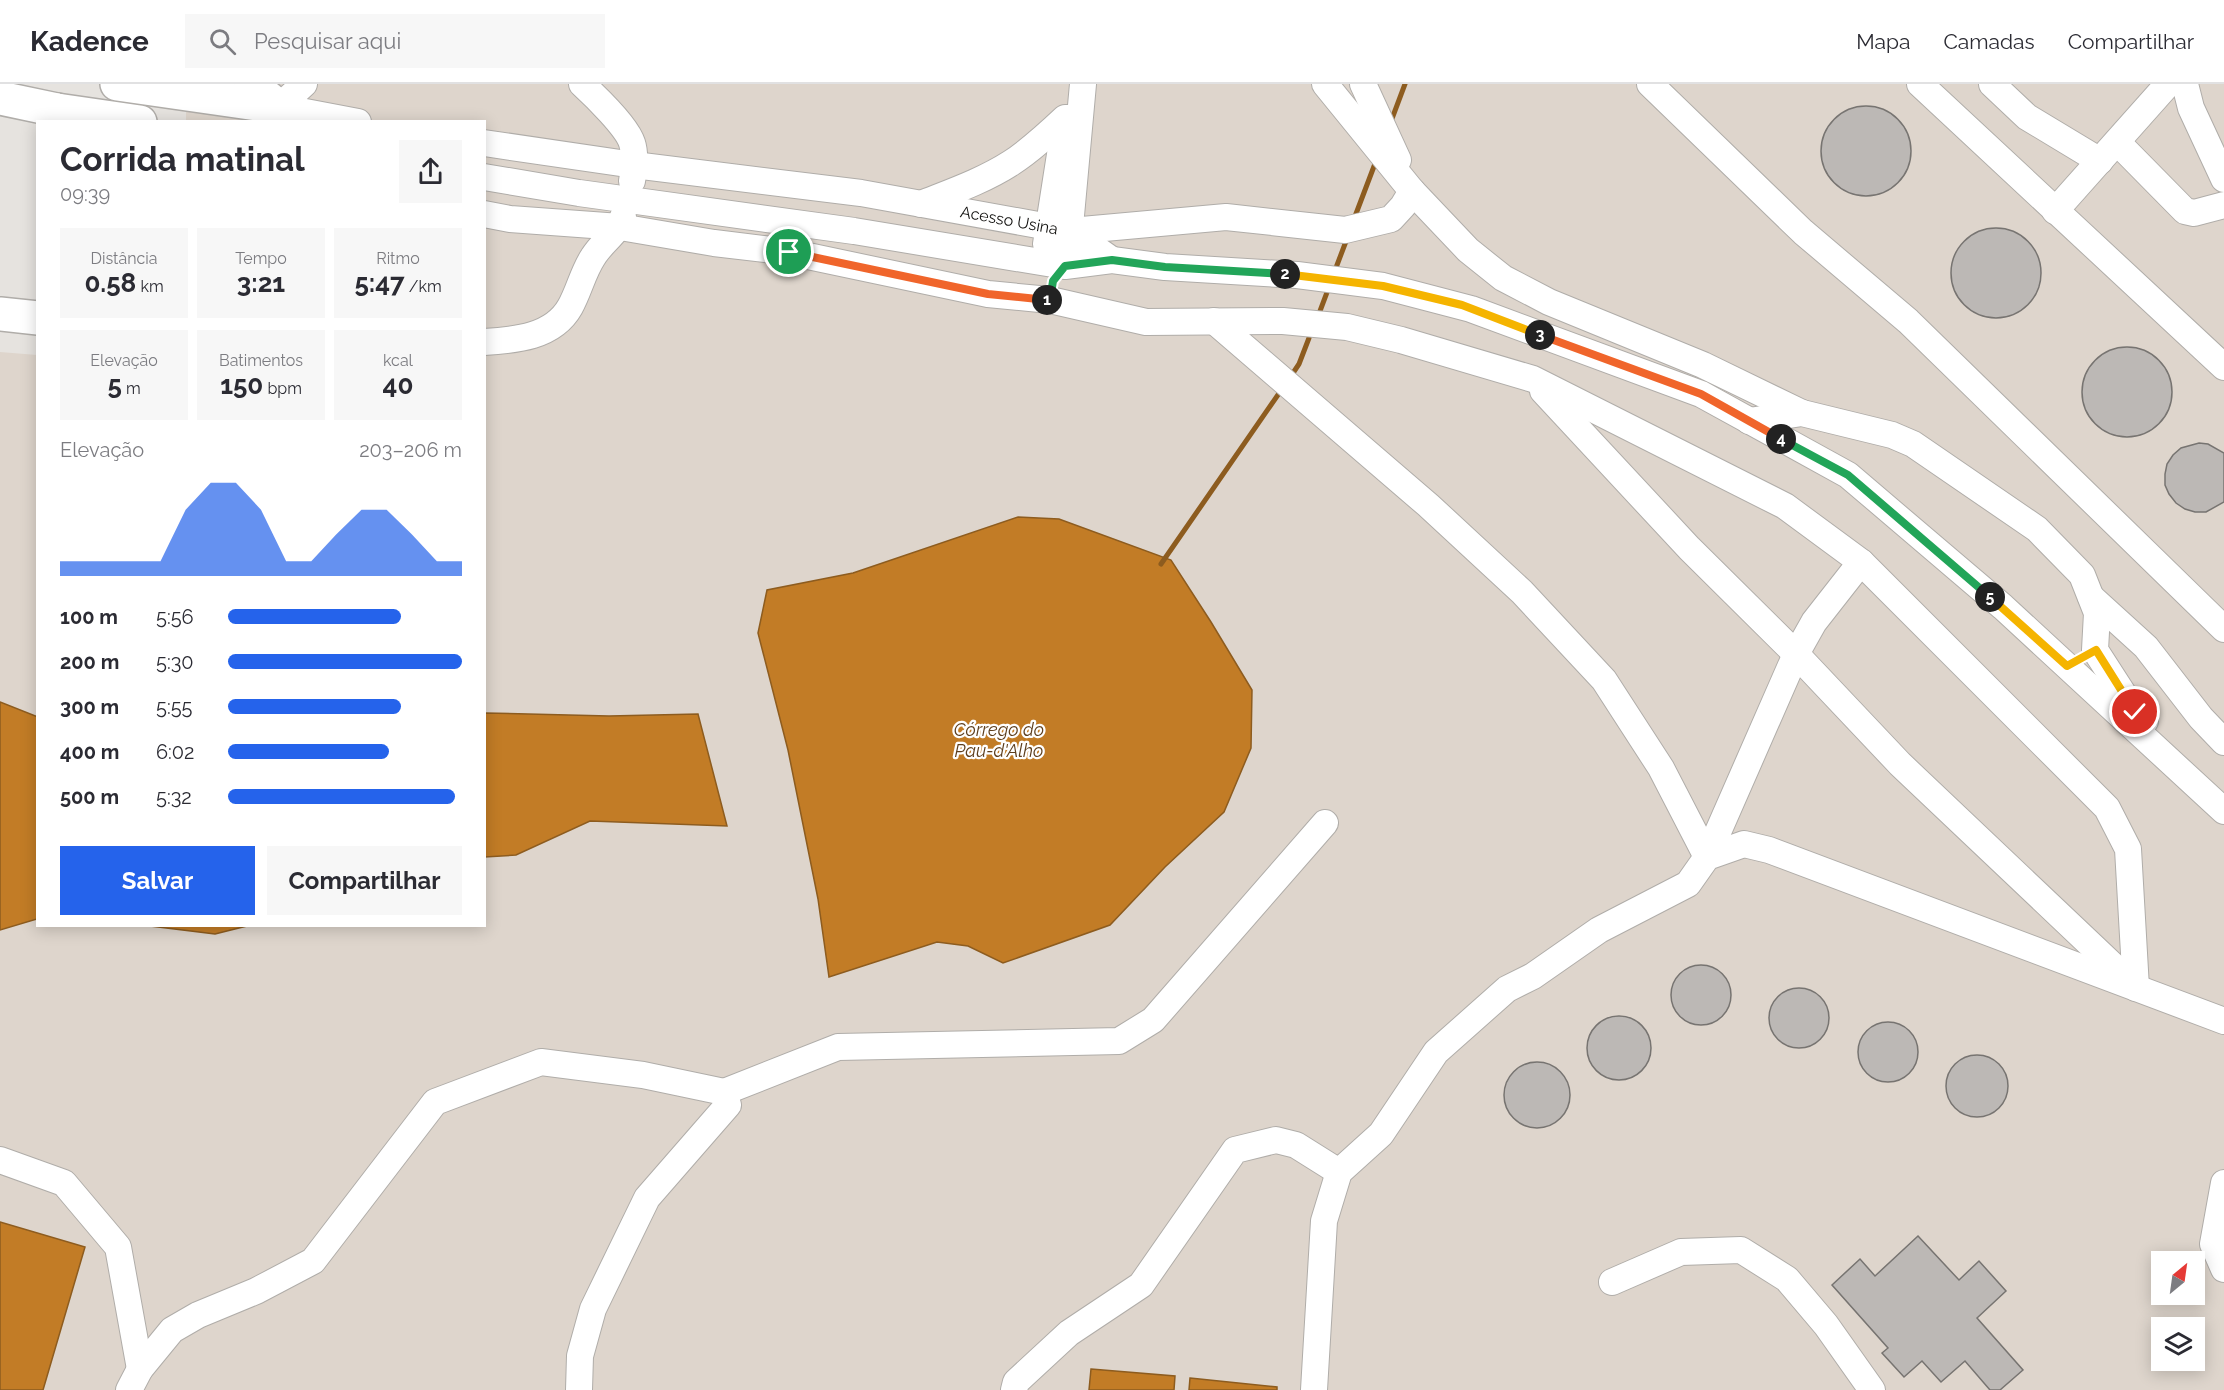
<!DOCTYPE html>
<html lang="pt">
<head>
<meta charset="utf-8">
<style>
  :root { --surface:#fff; --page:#f7f7f7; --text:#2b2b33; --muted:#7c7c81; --line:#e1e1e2; --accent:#2563eb }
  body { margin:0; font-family:Raleway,sans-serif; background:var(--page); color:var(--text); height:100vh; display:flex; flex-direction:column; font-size:22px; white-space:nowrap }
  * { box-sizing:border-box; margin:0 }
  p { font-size:20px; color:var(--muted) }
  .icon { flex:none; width:33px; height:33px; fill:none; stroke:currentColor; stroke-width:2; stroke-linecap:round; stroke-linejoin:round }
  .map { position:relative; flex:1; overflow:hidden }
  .details { position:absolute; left:36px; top:36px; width:450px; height:807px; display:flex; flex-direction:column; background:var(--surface); border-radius:0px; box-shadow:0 3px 15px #0003 }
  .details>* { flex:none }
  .needle { width:39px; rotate:29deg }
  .buttons { position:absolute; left:2151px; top:1167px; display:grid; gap:12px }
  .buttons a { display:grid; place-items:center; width:54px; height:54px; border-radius:0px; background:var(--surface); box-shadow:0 3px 15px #0003; font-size:30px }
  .pin { position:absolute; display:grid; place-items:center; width:51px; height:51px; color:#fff; margin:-26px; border:3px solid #fff; border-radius:50%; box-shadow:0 2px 6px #0007 }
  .km { position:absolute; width:30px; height:30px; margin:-15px; border-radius:50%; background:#222; color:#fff; font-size:16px; line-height:30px; text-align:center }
  .round { display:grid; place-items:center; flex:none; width:63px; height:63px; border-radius:0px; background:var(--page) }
  .head { display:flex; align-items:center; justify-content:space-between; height:102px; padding:0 24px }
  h1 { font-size:33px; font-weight:700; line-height:45px }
  .stats { display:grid; grid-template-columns:repeat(3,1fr); gap:9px; height:102px; padding:6px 24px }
  .stats div { display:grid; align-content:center; border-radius:0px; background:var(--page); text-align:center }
  .stats b { font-size:26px; font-weight:700 }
  .stats small { font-size:16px; font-weight:400 }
  .stats p { font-size:16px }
  .chart { height:168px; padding:12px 24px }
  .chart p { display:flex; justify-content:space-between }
  .chart svg { width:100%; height:108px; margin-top:6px; fill:var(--accent); opacity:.7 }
  .cta { display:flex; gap:12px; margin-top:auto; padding:12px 24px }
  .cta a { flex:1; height:69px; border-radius:0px; background:var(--accent); color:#fff; font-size:24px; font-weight:700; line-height:69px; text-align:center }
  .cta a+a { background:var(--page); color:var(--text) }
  ul { padding:0 24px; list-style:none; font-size:20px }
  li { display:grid; grid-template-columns:96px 72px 1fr; align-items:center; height:45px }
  li i { height:15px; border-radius:8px; background:var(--accent) }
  header { display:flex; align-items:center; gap:36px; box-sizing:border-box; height:84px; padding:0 30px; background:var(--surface); border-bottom:2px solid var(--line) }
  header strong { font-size:28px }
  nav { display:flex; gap:33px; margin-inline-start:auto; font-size:21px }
  .search { width:420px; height:54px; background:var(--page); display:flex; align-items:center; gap:15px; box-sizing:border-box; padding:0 21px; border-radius:0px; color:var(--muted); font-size:22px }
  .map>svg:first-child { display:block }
  .built { fill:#ded5cc; fill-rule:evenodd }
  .water { fill:#c27c26; stroke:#8d5c1f; stroke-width:1.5 }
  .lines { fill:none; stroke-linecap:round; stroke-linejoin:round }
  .stream { stroke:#8d5c1f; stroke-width:5 }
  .building { fill:#bcb8b5; stroke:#777471; stroke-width:1.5 }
  .minor-casing { stroke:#b0ada9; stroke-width:28 }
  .major-casing { stroke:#b0ada9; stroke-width:36 }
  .highway-casing { stroke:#b0ada9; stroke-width:36 }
  .minor { stroke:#fff; stroke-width:26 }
  .major { stroke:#fff; stroke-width:33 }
  .highway { stroke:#fff; stroke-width:33 }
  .split-1-casing { stroke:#fff; stroke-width:12 }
  .split-2-casing { stroke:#fff; stroke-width:12 }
  .split-3-casing { stroke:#fff; stroke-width:12 }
  .split-4-casing { stroke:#fff; stroke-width:12 }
  .split-5-casing { stroke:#fff; stroke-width:12 }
  .split-6-casing { stroke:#fff; stroke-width:12 }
  .split-1 { stroke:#f0652b; stroke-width:8 }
  .split-2 { stroke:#22a559; stroke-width:8 }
  .split-3 { stroke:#f5b400; stroke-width:8 }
  .split-4 { stroke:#f0652b; stroke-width:8 }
  .split-5 { stroke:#22a559; stroke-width:8 }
  .split-6 { stroke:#f5b400; stroke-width:8 }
  .labels { text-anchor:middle; stroke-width:4.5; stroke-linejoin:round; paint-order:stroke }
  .street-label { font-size:16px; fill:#11100e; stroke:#fff }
  .water-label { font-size:18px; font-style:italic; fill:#5e3f1e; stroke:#fff }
</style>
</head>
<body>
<header>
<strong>Kadence</strong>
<div class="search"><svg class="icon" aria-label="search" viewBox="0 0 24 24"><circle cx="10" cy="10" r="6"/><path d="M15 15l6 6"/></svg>Pesquisar aqui</div>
<nav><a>Mapa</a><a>Camadas</a><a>Compartilhar</a></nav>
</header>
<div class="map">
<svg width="2224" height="1306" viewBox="0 0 2224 1306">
  <rect width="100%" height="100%" fill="#e6e3df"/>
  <path class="built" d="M 186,0 L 2224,0 L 2224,1306 L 0,1306 L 0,268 L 37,271 L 38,842 L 484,842 L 484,38 L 186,37 ZM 2162,1178 L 2194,1178 L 2194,1210 L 2162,1210 ZM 2162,1244 L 2194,1244 L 2194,1276 L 2162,1276 Z"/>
  <g class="water">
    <path d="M 1018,433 L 1059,435 L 1171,476 L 1211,538 L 1252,606 L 1251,664 L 1224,728 L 1165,783 L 1110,841 L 1003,879 L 968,862 L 937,858 L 829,893 L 818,815 L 788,666 L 758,549 L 767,506 L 853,489 Z"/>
    <path d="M 0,618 L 38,633 L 37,835 L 0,846 Z"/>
    <path d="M 485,629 L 609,632 L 698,630 L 727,742 L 590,737 L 516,771 L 485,773 Z"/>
    <path d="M 150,842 L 247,842 L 215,850 Z"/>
    <path d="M 0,1138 L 85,1163 L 43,1306 L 0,1306 Z"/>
    <path d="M 1091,1285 L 1175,1292 L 1174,1306 L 1089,1306 Z"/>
    <path d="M 1190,1294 L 1277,1303 L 1277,1306 L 1189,1306 Z"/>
  </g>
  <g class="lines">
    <g class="stream">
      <path d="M 1390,40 L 1405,0"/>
      <path d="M 1354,135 L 1376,77"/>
      <path d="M 1334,189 L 1348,152"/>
      <path d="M 1320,227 L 1329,203"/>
      <path d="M 1291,292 L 1299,280 L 1309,254"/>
      <path d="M 1161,480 L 1282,305"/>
    </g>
  </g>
  <g class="building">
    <circle cx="1866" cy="67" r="45"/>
    <circle cx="1996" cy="189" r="45"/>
    <circle cx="2127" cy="308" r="45"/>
    <path d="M 2199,359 L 2208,360 L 2224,369 L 2224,418 L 2206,428 L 2195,428 L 2185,425 L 2176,419 L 2169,410 L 2165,401 L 2165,390 L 2167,380 L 2173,371 L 2181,364 Z"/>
    <circle cx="1701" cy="911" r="30"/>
    <circle cx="1799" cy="934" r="30"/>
    <circle cx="1619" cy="964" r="32"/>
    <circle cx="1888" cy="968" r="30"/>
    <circle cx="1977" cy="1002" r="31"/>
    <circle cx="1537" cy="1011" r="33"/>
    <path d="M 1918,1152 L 1959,1196 L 1979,1177 L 2006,1207 L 1977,1234 L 2023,1286 L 2000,1306 L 1990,1306 L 1965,1277 L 1941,1298 L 1922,1277 L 1904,1293 L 1882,1269 L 1888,1264 L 1832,1201 L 1860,1175 L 1875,1192 Z"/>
  </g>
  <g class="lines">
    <defs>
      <g id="minor">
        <path d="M 582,0 C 595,12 627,43 632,59 C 636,71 634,86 632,97"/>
        <path d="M 1325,0 L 1412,107 L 1468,166 L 1503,194 L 1549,218 L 1703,281 L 1802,329"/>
        <path d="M 1363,0 L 1398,76"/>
        <path d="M 1650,0 L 1803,148 L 1908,237 L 2224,545"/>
        <path d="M 1920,0 L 2224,283"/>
        <path d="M 1992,0 L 2027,33 L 2100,77"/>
        <path d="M 2185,0 L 2191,24 L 2224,95"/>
        <path d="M 279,23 L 358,38"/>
        <path d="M 279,23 L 304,0"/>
        <path d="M 2117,58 L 2185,127 L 2194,129 L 2224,121"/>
        <path id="s1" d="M 484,59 L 634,81 L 861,109 L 1071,147 L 1112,176"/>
        <path d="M 484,93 L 579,109 L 854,147 L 1065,182 L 1112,176 L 1165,183 L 1297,191 L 1383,202 L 1471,225 L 1701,310 L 1848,391 L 2003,523 L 2224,727"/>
        <path d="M 921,120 C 951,108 983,97 1011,79 C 1031,66 1048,50 1065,34 L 1071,34"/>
        <path d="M 2055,127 L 2168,0"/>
        <path d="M 484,130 L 510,135 L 620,143 L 714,159 L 789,168 L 988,210 L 1050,216 L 1146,238 L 1283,237 L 1347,243 L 1401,256 L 1533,295 L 1785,422 L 1861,478 L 2107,724 L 2128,765 L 2136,904"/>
        <path d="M 1071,147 L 1226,133 L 1345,146 L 1391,135 L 1403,122 L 1412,107"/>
        <path d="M 1046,160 L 1064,45"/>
        <path d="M 1068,164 L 1083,0"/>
        <path d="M 1214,237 L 1428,421 L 1522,508 L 1604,596 L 1661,684 L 1707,773"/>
        <path d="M 484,258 C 516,256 553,253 570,223 C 579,207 583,188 593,173 C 602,158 618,149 623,133"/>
        <path d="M 1543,307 L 1689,464 L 1796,570 L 1900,680 L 2128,896"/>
        <path d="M 1749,337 L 1802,329 L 1892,351 L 1913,360 L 2037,445 L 2082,491 L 2097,529 L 2095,566 L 2135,628 L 2145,637"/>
        <path d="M 2091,513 L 2146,563 L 2201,634 L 2224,658"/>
        <path d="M 1707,773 L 1796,570 L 1814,538 L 1861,478"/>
        <path d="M 724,1008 L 838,963 L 1119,957 L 1153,936 L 1325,739"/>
        <path d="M 0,1076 L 64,1099 L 118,1163 L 140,1285"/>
        <path d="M 2224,1099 L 2213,1160 L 2224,1185"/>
        <path d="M 1612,1198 L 1681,1168 L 1741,1166 L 1787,1195 L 1826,1241 L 1872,1306"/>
        <path d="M 129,1306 L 140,1285 L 172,1246 L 198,1231 L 256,1207 L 313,1177 L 435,1018 L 541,978 L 643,991 L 724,1008 L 728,1021 L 647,1114 L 593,1225 L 580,1272 L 579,1306"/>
        <path d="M 1014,1306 L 1016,1298 L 1069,1249 L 1141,1201 L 1235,1066 L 1276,1056 L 1296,1061 L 1339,1088"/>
        <path d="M 1314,1306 L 1324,1137 L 1339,1088 L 1381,1050 L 1436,968 L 1507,905 L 1533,892 L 1599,846 L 1688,800 L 1707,773 L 1744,760 L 1769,766 L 2224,937"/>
      </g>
      <g id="major">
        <path d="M 117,0 L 279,23"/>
        <path d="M 0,14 L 57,26 L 140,38"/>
      </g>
      <g id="highway">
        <path d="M 251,0 L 279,23"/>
        <path d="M 57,26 L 77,38"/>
        <path d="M 0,230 L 38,234"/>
      </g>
    </defs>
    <use href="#minor" class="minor-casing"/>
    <use href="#major" class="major-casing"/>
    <use href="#highway" class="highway-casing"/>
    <use href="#minor" class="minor"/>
    <use href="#major" class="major"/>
    <use href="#highway" class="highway"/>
  </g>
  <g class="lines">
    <defs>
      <path id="split-1" d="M 789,168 L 988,210 L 1047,216"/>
      <path id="split-2" d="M 1047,216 L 1050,216 L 1053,197 L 1065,182 L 1112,176 L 1165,183 L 1285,190"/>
      <path id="split-3" d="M 1285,190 L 1383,202 L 1462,221 L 1540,251"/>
      <path id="split-4" d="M 1540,251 L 1701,310 L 1781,355"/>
      <path id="split-5" d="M 1781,355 L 1848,391 L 1990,513"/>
      <path id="split-6" d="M 1990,513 L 2067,582 L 2096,566 L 2135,628"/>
    </defs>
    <use href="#split-1" class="split-1-casing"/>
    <use href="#split-2" class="split-2-casing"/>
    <use href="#split-3" class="split-3-casing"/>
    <use href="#split-4" class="split-4-casing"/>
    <use href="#split-5" class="split-5-casing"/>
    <use href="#split-6" class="split-6-casing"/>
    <use href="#split-1" class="split-1"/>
    <use href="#split-2" class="split-2"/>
    <use href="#split-3" class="split-3"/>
    <use href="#split-4" class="split-4"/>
    <use href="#split-5" class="split-5"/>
    <use href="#split-6" class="split-6"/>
  </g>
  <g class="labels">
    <g class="street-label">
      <text dy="6" stroke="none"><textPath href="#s1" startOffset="531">Acesso Usina</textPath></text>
    </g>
    <g class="water-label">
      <text x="999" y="652">Córrego do<tspan x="999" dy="21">Pau-d'Alho</tspan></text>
    </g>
  </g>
</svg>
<div class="buttons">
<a><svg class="needle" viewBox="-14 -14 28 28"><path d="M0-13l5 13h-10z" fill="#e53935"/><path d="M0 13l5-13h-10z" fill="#7c7c81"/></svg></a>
<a><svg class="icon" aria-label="layers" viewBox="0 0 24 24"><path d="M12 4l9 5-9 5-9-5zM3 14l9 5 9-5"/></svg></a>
</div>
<div class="pin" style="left:789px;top:168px;background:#1e9e55"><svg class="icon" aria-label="arrive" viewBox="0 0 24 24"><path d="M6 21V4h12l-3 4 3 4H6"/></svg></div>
<div class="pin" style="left:2135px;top:628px;background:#d93025"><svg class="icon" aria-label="check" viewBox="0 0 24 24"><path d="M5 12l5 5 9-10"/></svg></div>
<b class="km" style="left:1047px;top:216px">1</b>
<b class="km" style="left:1285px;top:190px">2</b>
<b class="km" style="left:1540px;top:251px">3</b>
<b class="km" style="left:1781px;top:355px">4</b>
<b class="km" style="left:1990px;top:513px">5</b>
<section class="details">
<div class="head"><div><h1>Corrida matinal</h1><p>09:39</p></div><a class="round"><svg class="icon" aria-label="share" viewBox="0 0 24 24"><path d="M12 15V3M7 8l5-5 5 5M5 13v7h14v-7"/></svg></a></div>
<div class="stats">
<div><p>Distância</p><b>0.58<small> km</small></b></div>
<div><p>Tempo</p><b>3:21</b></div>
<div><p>Ritmo</p><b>5:47<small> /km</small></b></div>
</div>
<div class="stats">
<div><p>Elevação</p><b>5<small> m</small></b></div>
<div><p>Batimentos</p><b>150<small> bpm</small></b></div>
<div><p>kcal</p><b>40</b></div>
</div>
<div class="chart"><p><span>Elevação</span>203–206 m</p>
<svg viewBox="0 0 160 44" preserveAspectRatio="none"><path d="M0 44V38L10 38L20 38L30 38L40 38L50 17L60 6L70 6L80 17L90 38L100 38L110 27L120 17L130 17L140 27L150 38L160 38V44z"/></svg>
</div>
<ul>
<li><b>100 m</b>5:56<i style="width:74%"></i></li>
<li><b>200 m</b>5:30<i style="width:100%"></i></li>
<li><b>300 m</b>5:55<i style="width:74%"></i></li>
<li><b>400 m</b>6:02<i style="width:69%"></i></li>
<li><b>500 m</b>5:32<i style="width:97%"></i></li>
</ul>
<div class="cta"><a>Salvar</a><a>Compartilhar</a></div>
</section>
</div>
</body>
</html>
